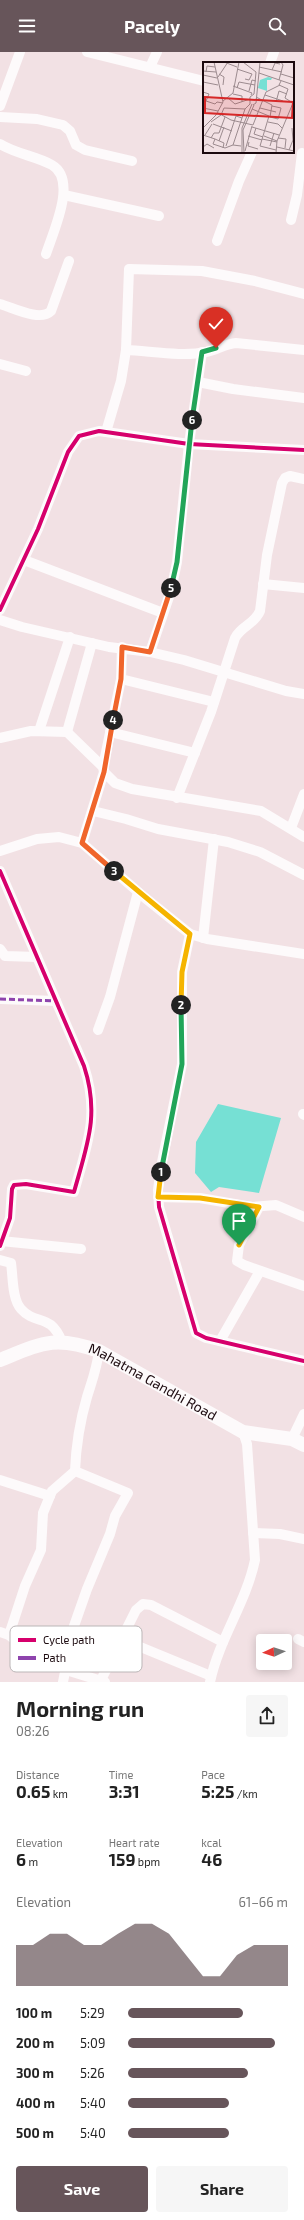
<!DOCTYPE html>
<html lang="en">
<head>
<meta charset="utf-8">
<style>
  :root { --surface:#fff; --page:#f6f6f6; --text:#222; --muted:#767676; --accent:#67555a }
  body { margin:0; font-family:"Exo 2",sans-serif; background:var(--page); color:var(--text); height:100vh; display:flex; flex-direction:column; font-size:15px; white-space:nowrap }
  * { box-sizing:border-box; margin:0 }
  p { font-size:13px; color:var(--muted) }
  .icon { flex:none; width:22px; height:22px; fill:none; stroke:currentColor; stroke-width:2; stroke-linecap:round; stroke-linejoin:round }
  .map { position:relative; height:1630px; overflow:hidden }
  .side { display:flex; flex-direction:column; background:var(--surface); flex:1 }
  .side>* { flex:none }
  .needle { width:26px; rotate:267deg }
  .buttons { position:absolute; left:256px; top:1582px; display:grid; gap:8px }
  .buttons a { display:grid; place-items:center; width:36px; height:36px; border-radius:4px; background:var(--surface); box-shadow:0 2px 10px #0003; font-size:20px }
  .pin { position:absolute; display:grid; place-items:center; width:34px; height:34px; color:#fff; margin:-41px -17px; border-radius:50% 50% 50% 0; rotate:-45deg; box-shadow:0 0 4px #0007 }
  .pin .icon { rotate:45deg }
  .km { position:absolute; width:20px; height:20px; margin:-10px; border-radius:50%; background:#222; color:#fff; font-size:11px; line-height:20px; text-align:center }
  .round { display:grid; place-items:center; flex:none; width:42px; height:42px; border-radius:4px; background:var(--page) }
  .overview { display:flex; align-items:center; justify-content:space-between; height:68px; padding:0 16px }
  h1 { font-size:22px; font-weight:700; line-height:30px }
  .figures { display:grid; grid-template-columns:repeat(3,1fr); gap:6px; height:68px; padding:4px 16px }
  .figures div { display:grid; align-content:center }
  .figures b { font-size:17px; font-weight:700 }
  .figures small { font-size:11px; font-weight:400 }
  .figures p { font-size:11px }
  .chart { height:112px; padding:8px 16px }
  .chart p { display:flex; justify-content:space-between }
  .chart svg { width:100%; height:72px; margin-top:4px; fill:var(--accent); opacity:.7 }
  .cta { display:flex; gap:8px; margin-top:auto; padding:8px 16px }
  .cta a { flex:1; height:46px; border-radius:4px; background:var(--accent); color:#fff; font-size:16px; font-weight:700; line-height:46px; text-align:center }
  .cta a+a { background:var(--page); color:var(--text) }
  ul { padding:0 16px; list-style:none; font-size:13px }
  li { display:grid; grid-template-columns:64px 48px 1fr; align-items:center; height:30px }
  li i { height:10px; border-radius:5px; background:var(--accent) }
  header { display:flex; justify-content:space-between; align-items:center; height:52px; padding:0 16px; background:var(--accent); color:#fff; font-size:18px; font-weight:700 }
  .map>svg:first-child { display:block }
  .water { fill:#76e0d4 }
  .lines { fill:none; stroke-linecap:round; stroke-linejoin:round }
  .street { stroke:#fdfafb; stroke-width:10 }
  .secondary { stroke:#fdfafb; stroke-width:14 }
  .quiet { stroke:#8e44ad; stroke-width:3; stroke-dasharray:6 3; stroke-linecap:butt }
  .cycleway-casing { stroke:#fff; stroke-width:6 }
  .cycleway { stroke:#d6006c; stroke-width:4 }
  .split-1-casing { stroke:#fff; stroke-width:8 }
  .split-2-casing { stroke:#fff; stroke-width:8 }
  .split-3-casing { stroke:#fff; stroke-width:8 }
  .split-4-casing { stroke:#fff; stroke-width:8 }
  .split-5-casing { stroke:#fff; stroke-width:8 }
  .split-6-casing { stroke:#fff; stroke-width:8 }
  .split-7-casing { stroke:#fff; stroke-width:8 }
  .split-1 { stroke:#f5b400; stroke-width:5 }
  .split-2 { stroke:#22a559; stroke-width:5 }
  .split-3 { stroke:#f5b400; stroke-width:5 }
  .split-4 { stroke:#f0652b; stroke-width:5 }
  .split-5 { stroke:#f0652b; stroke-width:5 }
  .split-6 { stroke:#22a559; stroke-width:5 }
  .split-7 { stroke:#22a559; stroke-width:5 }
  .labels { text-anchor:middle; stroke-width:4; stroke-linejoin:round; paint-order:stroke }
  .street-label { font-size:14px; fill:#1c0a0f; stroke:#fff }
  .inset-road { fill:none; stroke:#9c8b8f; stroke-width:1 }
  .view { fill:#d62828; fill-opacity:0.15; stroke:#d62828; stroke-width:2 }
  .inset-edge { fill:none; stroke:#1c0a0f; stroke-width:2 }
  .key { fill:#fff; stroke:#bbb6b7; stroke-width:1 }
  .key-label { font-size:11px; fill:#1c0a0f }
</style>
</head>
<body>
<header><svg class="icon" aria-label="menu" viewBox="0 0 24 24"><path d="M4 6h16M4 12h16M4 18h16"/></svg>Pacely<svg class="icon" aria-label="search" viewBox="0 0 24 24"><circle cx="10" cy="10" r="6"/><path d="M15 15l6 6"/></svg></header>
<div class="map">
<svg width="304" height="1630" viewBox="0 0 304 1630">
  <rect width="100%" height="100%" fill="#f2e1e4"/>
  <path class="water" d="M 218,1052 L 281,1066 L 259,1141 L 219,1135 L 211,1140 L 195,1121 L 196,1090 Z"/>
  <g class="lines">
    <g class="street">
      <path d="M 87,0 L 204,29"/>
      <path d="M 270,11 L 274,0"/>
      <path d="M 150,15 L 157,0"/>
      <path d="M 0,54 L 20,0"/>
      <path d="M 0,65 L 37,67 L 63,73 L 70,79 L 76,93 L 85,98 L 132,109"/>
      <path d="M 0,92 C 16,102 36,104 52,113 C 78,128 53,180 46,202"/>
      <path d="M 64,143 L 159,164"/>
      <path d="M 291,168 L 297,143 L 302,101"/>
      <path d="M 217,189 L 239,129 L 252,100"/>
      <path d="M 0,252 C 14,256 40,270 51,259 L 69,209"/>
      <path d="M 126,298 C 150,299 183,305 206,300 C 217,298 225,292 236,291 L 304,298"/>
      <path d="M 0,312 L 26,319"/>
      <path d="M 198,330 L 233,337 L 304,346"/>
      <path d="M 106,380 L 121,329 L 126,298 L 129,217 L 202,219 L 255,229 L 304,242"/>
      <path d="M 24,508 L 163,561"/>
      <path d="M 263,532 L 304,536"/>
      <path d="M 0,558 L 38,477 L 68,400 L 79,384 L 99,379 L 189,392 L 304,398"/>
      <path d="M 0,568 L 22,575 L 109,595 L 150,600 L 184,608 L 286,639 L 304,642"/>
      <path d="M 150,600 L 171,539 L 177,510 L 189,392 L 202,300"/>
      <path d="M 121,627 L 214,650"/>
      <path d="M 39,679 L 70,585"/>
      <path d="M 67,680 L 92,591"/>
      <path d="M 110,680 L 195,701"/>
      <path d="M 0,686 L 31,679 L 67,680 L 103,715 L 104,720 L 82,791"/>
      <path d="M 103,715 L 121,627 L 122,595"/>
      <path d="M 104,720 L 115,731 L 132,737 L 261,759 L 304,785"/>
      <path d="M 177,746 L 211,660 L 235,586 C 242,573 254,573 260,559 L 267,503 L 282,431 L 285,426 L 290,424 L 304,427"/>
      <path d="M 93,759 L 126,767 L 158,777 L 228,790 L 260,800 L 304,823"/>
      <path d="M 291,776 L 304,742"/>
      <path d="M 0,799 L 37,787 L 59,785 L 82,791 L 144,845 L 190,882 L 207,887 L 304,902"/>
      <path d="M 0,819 L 84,1014 C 100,1063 87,1093 74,1140 L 26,1132 L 14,1133 L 12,1137 L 10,1166 L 0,1194"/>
      <path d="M 190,882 L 182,920 L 182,1012 L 161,1115 L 158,1138 L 159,1155 L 196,1281 L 206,1286 L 304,1309"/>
      <path d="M 203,886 L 214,787"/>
      <path d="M 0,897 L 5,904 L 37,905"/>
      <path d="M 0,947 L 56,949"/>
      <path d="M 98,978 L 110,945 L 138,840"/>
      <path d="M 303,1062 L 304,1063"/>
      <path d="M 158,1145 L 200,1146 L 252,1155 L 276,1153 L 304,1165"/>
      <path d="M 259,1155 L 239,1193 L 237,1209 L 244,1213 L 304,1234"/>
      <path d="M 1,1189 L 81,1197"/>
      <path d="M 0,1208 L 11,1211 C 13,1224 12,1247 21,1257 C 36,1274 50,1260 62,1290"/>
      <path d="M 220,1289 L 260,1219"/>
      <path d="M 292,1387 L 304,1362"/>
      <path d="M 0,1428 L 50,1444"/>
      <path d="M 253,1481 L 280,1482 L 304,1487"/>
      <path d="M 0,1580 L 9,1583 L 29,1599 L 67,1613"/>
      <path d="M 9,1583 L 25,1534 L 41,1498 L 43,1461 L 52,1439 L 75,1419"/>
      <path d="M 121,1587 L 211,1624"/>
      <path d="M 298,1587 L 304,1590"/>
      <path d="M 66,1618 L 105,1630"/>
      <path d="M 101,1628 L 136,1558 L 143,1552 L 151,1553 L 223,1590"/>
      <path d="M 63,1630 L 74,1574 L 87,1537 L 110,1482 L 115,1464 L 128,1441 L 75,1419 C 76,1393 80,1369 87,1345 C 92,1329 97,1316 99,1299"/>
      <path d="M 210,1630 C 219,1587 246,1551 255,1508 L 247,1392 L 243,1380"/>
    </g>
    <path class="secondary" id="s1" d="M 0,1308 C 42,1291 55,1283 99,1299 L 243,1380 L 292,1387 L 304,1393"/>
    <path class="quiet" d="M 0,947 L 56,949"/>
    <defs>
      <g id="cycleway">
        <path d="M 0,558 L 38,477 L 68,400 L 79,384 L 99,379 L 189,392 L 304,398"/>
        <path d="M 0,819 L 84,1014 C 100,1063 87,1093 74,1140 L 26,1132 L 14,1133 L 12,1137 L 10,1166 L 0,1194"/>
        <path d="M 190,882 L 182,920 L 182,1012 L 161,1115 L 158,1138 L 159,1155 L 196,1281 L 206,1286 L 304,1309"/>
      </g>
    </defs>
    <use href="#cycleway" class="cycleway-casing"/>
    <use href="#cycleway" class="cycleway"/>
  </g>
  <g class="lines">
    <defs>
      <path id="split-1" d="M 161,1120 L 158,1145 L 200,1146 L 259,1155 L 239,1193"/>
      <path id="split-2" d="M 161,1120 L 182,1012 L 181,953"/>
      <path id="split-3" d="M 114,819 L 190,882 L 182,920 L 181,953"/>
      <path id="split-4" d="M 113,668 L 104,720 L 82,791 L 114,819"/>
      <path id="split-5" d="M 113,668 L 121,627 L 122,595 L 150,600 L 171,536"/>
      <path id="split-6" d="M 171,536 L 177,510 L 192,368"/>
      <path id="split-7" d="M 192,368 L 202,300 L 216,296"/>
    </defs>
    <use href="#split-1" class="split-1-casing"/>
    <use href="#split-2" class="split-2-casing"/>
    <use href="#split-3" class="split-3-casing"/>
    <use href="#split-4" class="split-4-casing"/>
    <use href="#split-5" class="split-5-casing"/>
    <use href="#split-6" class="split-6-casing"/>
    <use href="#split-7" class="split-7-casing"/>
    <use href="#split-1" class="split-1"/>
    <use href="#split-2" class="split-2"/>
    <use href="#split-3" class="split-3"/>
    <use href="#split-4" class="split-4"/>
    <use href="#split-5" class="split-5"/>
    <use href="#split-6" class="split-6"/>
    <use href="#split-7" class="split-7"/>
  </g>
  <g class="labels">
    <g class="street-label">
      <text dy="5" stroke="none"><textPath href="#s1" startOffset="165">Mahatma Gandhi Road</textPath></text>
    </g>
  </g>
  <g transform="translate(203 10)">
    <rect width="91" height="91" fill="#f2e1e4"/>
    <path d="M 65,15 L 69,16 L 68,18 L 64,18 L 64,29 L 55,26 L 57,18 Z" fill="#76e0d4"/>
    <path class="inset-road" d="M 21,0 L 34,5M 40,0 L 53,10M 56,5 L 79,10M 34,7 L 49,12 L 46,18 L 42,17M 69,8 L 72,1 L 77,2M 0,9 L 13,10M 3,10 L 4,4 L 12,5M 56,11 L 91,23M 16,12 L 21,15 L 20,23M 78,12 L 91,16M 0,13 L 14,16M 15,15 L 25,0M 76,18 L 80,3 L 78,0M 0,20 L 15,23M 30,24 L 49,31 L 48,33M 34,26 L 36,20 L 52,23M 46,29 L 49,18 L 53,19M 0,30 L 6,32 L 3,39M 30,32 L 39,34 L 39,40M 62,33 L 80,39M 53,35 L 69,43 L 67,55M 25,36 L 32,42 L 47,37M 0,38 L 12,42 L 14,40 L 20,41M 20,39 L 30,31 L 36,0M 73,40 L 76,29 L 84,32M 50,43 L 53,41 L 57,0M 0,46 L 15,49M 57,46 L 73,50M 49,47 L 66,54 L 57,84 L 73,88M 15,51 L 28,58 L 50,63 L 63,30 L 77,23M 67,55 L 75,57 L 77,50 L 78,46 L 69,44M 8,60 L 18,53 L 21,46 L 42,47M 65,60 L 75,62 L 79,66M 10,62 L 29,69M 49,65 L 76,73M 0,66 L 13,53 L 20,40 L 11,0M 53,66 L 51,72 L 60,75M 0,73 L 12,77 L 10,82 L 22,86 L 30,83 L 38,84M 2,73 L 9,62M 45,74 L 59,78M 61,74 L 74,79M 8,76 L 11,71 L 16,71 L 22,55M 75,76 L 83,77 L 82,86M 12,77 L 21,81 L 20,86M 59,77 L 74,80M 16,79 L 21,65M 46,80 L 45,84 L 55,87M 30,83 L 42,47 L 47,42 L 47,35 L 51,32 L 53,10M 23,84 L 33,54 L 39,56M 67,84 L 71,71M 0,85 L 4,82 L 11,86M 74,85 L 91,89M 86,88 L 90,78 L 89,66M 42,89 L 49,64M 39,91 L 39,66 L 49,42M 41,91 L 40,68 L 51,43M 73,91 L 74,79 L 90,41 L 82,36 L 85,27 L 76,23 L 78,19"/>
    <path class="view" d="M 2,35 L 90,40 L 89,56 L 2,51 Z"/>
    <rect width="91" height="91" class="inset-edge"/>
  </g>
  <rect x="10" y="1574" width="132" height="46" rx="6" class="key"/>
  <rect x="18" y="1586" width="18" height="4" fill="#d6006c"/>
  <rect x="18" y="1604" width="18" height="4" fill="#8e44ad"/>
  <g class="key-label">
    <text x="43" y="1592">Cycle path</text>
    <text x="43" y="1610">Path</text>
  </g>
</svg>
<div class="buttons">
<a><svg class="needle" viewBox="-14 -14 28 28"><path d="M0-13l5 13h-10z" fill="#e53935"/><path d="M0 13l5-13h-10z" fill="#767676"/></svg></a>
</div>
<div class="pin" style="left:239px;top:1193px;background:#1e9e55"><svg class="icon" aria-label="arrive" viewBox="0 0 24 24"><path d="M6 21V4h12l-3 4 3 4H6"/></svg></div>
<div class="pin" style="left:216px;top:296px;background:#d93025"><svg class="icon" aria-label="check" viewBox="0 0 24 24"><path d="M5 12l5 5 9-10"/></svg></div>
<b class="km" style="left:161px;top:1120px">1</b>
<b class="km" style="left:181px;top:953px">2</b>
<b class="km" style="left:114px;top:819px">3</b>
<b class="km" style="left:113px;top:668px">4</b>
<b class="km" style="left:171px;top:536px">5</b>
<b class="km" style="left:192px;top:368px">6</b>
</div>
<section class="side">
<div class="overview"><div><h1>Morning run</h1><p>08:26</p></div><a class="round"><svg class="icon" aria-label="share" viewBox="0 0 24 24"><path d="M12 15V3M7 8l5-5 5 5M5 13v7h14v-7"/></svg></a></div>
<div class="figures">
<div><p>Distance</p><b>0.65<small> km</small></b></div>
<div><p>Time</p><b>3:31</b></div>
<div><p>Pace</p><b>5:25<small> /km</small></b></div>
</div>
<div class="figures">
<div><p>Elevation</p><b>6<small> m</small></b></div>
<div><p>Heart rate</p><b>159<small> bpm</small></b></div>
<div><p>kcal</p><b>46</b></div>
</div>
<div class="chart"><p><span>Elevation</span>61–66 m</p>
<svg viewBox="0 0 160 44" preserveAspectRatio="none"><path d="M0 44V19L10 19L20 12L30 12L40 19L50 19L60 12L70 6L80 6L90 12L100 25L110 38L120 38L130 25L140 19L150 19L160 19V44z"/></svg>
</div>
<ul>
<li><b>100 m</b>5:29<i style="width:72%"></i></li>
<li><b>200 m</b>5:09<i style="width:92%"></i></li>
<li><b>300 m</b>5:26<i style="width:75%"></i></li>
<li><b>400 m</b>5:40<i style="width:63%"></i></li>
<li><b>500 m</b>5:40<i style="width:63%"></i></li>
</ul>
<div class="cta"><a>Save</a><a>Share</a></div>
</section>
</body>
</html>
